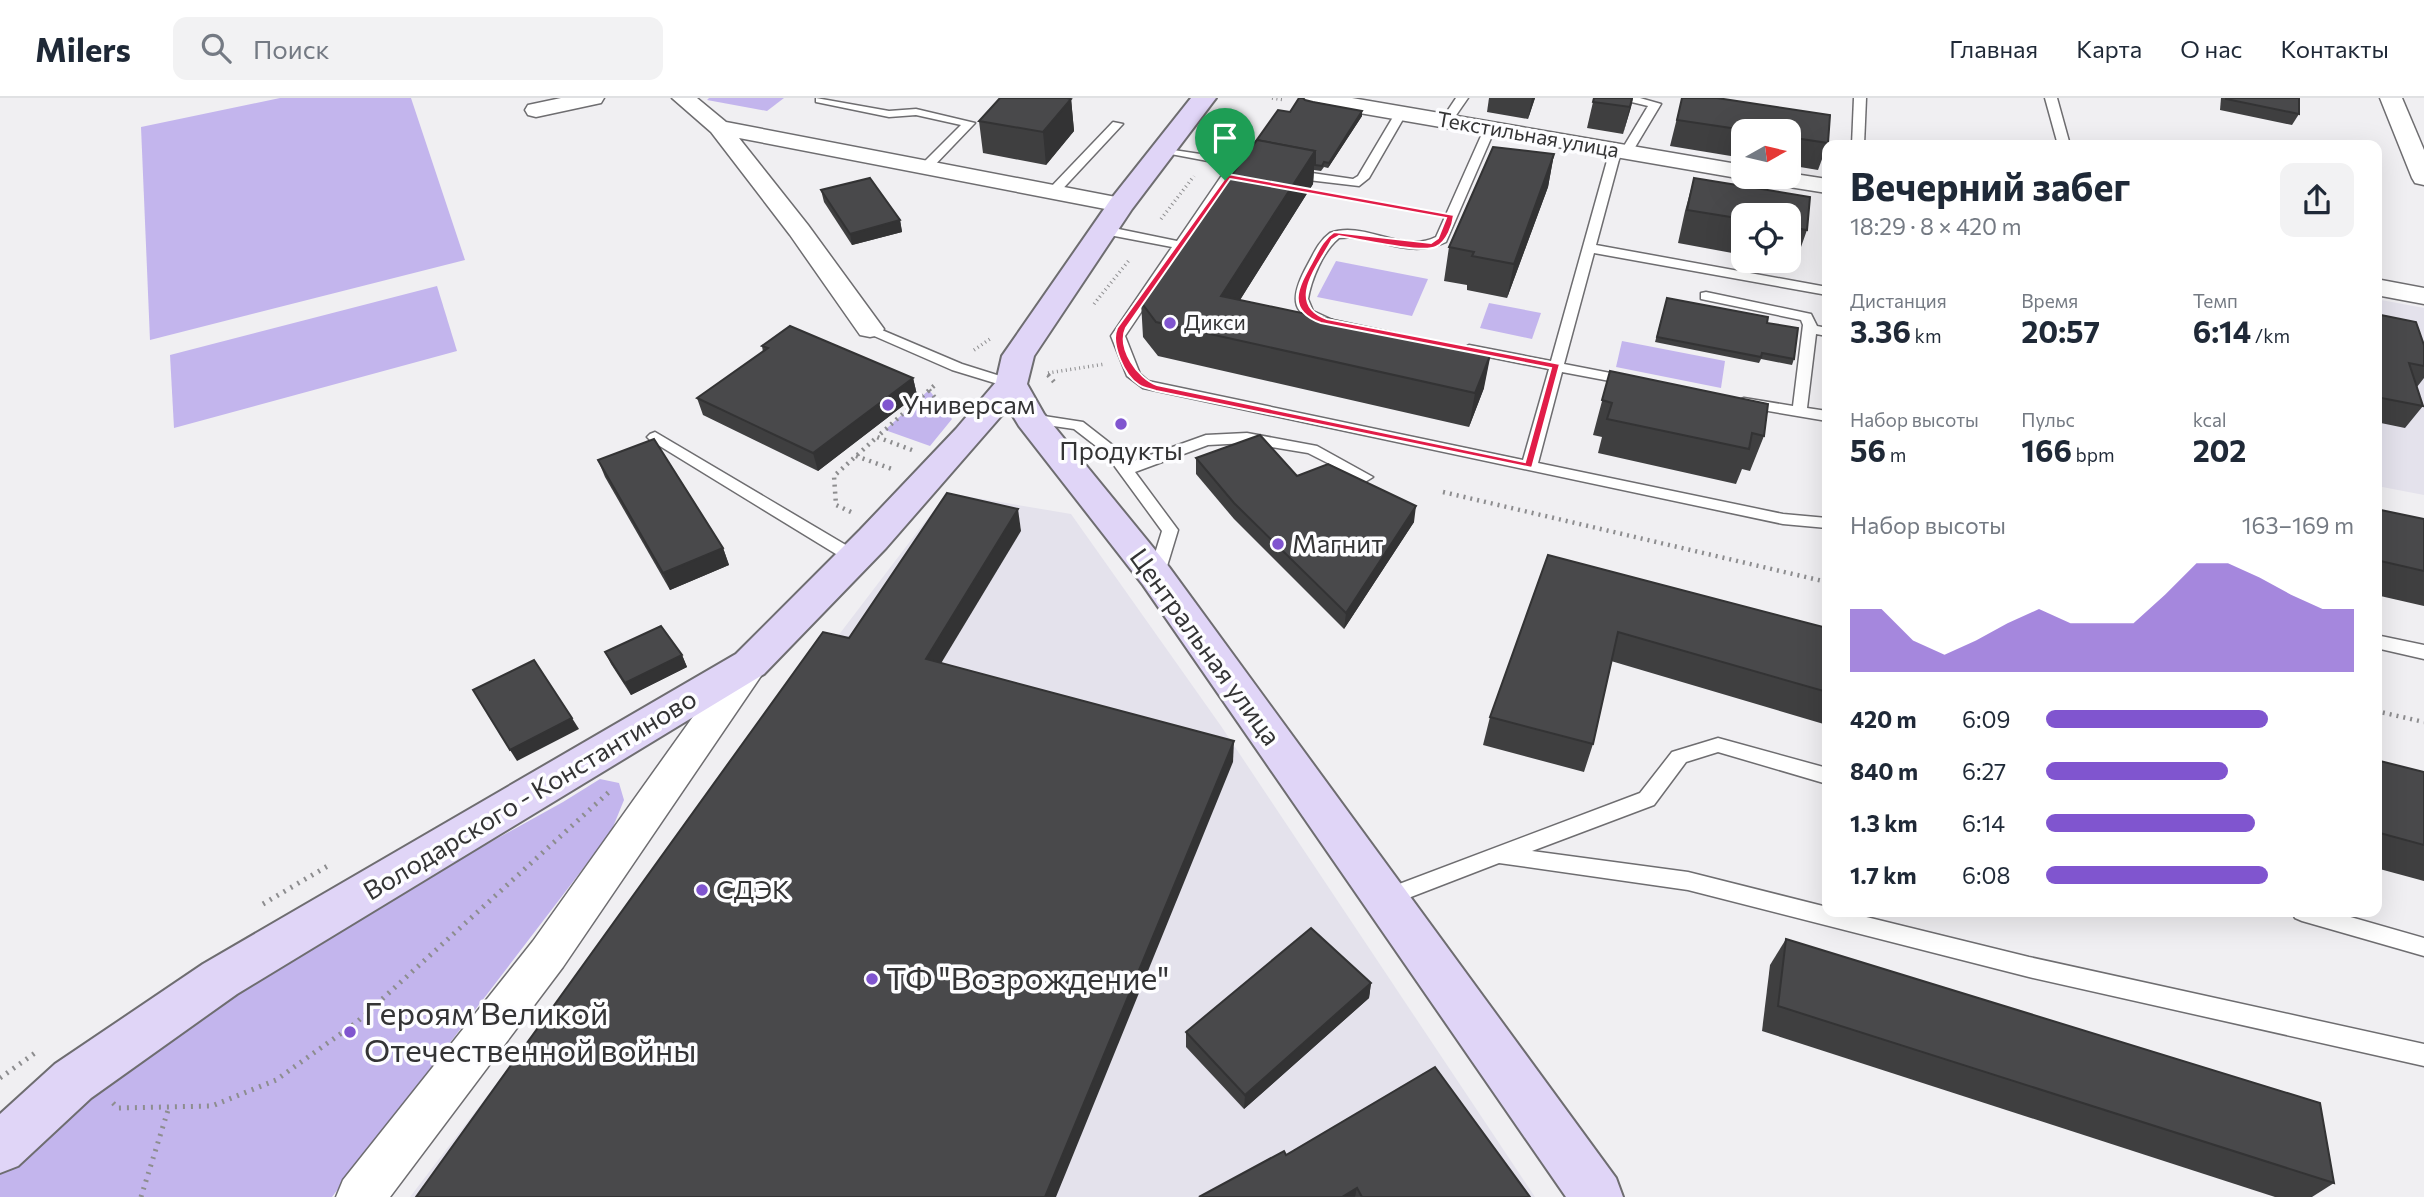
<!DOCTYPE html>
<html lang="ru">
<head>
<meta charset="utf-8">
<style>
  :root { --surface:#fff; --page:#f2f2f3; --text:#1f2937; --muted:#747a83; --line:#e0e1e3; --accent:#8055cf }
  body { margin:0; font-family:Commissioner,sans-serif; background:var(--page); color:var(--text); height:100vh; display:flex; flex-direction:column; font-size:26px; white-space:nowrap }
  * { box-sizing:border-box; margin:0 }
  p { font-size:23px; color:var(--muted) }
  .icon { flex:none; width:38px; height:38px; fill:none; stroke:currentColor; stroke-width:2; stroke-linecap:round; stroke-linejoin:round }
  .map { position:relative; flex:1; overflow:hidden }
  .side { position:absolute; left:1822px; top:42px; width:560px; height:777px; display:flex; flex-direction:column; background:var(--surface); border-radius:14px; box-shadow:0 7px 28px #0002 }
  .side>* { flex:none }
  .needle { width:46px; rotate:82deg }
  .fabs { position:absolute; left:1731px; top:21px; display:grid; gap:14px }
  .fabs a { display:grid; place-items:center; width:70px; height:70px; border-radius:14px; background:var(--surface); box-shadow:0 7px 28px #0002; font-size:35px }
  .pin { position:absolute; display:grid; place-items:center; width:60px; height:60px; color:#fff; margin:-72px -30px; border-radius:50% 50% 50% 0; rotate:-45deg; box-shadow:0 0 7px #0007 }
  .pin .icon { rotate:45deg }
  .round { display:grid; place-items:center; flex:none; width:74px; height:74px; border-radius:14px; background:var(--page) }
  .summary { display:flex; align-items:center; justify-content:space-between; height:119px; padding:0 28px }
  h1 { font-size:38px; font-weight:700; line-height:52px }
  .metrics { display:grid; grid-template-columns:repeat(3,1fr); gap:10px; height:119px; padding:7px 28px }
  .metrics div { display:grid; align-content:center }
  .metrics b { font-size:30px; font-weight:700 }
  .metrics small { font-size:19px; font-weight:400 }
  .metrics p { font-size:19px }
  .chart { height:196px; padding:14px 28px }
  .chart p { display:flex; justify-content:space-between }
  .chart svg { width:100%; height:126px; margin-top:7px; fill:var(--accent); opacity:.7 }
  ul { padding:0 28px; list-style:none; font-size:23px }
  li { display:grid; grid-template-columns:112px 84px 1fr; align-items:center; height:52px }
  li i { height:18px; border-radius:9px; background:var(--accent) }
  header { display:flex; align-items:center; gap:42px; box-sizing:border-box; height:98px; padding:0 35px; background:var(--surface); border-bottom:2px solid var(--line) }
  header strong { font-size:33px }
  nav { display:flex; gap:38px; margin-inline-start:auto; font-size:24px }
  .search { width:490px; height:63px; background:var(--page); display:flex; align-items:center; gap:18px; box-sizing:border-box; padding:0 24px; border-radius:14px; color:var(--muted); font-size:26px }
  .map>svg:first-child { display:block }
  .built { fill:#e4e2ec }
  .green { fill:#c3b5ed }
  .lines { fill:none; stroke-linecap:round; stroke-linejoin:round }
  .lane-casing { stroke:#6e6d70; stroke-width:3 }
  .street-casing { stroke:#6e6d70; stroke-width:3 }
  .secondary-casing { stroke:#6e6d70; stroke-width:4 }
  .path-far2 { stroke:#8d8d8f; stroke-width:3.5; stroke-dasharray:1 3.5; stroke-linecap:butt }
  .path-far1 { stroke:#8d8d8f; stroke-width:4.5; stroke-dasharray:2 5; stroke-linecap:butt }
  .path { stroke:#8d8d8f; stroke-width:5; stroke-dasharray:2 6; stroke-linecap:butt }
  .lane { fill:#fff; fill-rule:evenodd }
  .street { fill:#fff; fill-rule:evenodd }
  .secondary { fill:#e0d5f7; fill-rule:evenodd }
  .wall { fill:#3f3f40 }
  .shaded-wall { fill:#333334 }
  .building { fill:#49494b; stroke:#333334; stroke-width:2 }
  .route { fill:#e11d48; stroke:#fff; stroke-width:2; fill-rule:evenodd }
  .poi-dot { fill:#8055cf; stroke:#fdfdff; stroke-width:2.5 }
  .labels { text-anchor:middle; stroke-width:7; stroke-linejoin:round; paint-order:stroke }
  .far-street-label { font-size:21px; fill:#343435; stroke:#fdfdff }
  .far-poi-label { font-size:21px; fill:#343435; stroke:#fdfdff; text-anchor:start }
  .poi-label { font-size:26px; fill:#343435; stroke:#fdfdff; text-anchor:start }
  .street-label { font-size:26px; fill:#343435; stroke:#fdfdff }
  .near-poi-label { font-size:32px; fill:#343435; stroke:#fdfdff; text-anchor:start }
</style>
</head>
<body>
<header>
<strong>Milers</strong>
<div class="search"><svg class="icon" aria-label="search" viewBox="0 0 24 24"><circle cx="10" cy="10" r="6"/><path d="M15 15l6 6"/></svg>Поиск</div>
<nav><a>Главная</a><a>Карта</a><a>О нас</a><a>Контакты</a></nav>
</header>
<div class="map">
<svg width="2424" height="1099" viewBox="0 0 2424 1099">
  <rect width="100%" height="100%" fill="#f0eff2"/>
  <g class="built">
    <path d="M 2376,201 L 2424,210 L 2424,397 L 2377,388 Z"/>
    <path d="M 947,395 L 1071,416 L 1221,628 L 1535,1099 L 410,1099 Z"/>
  </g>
  <g class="green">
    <path d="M 280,0 L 411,0 L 465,162 L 150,242 L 141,29 Z"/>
    <path d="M 709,0 L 784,0 L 767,13 L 707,2 Z"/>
    <path d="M 1336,163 L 1428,181 L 1412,218 L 1317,199 Z"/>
    <path d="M 437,188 L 457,253 L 174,330 L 170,257 Z"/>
    <path d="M 1489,205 L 1541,215 L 1532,241 L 1480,230 Z"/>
    <path d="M 1622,243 L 1725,263 L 1721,290 L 1616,269 Z"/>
    <path d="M 929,292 L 952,321 L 930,348 L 885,332 Z"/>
    <path d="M 600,681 L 619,685 L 624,702 L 611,734 L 332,1099 L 0,1099 L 0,1077 L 81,999 L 227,890 L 563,704 Z"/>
  </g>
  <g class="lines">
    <defs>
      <g id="lane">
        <path d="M 816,0 L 889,13 L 916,11 L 975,25 L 930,72 L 922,72 L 922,66 L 961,27 L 916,17 L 889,19 L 816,4 Z"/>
        <path d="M 1456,0 L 1468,0 L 1450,26 L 1442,26 L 1440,24 Z"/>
        <path d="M 1615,0 L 1640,0 L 1661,6 L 1631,56 L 1621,54 L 1596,147 L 1827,189 L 1827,197 L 1594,155 L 1564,266 L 1631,279 L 1638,283 L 1631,287 L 1562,274 L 1538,365 L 1783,416 L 1827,420 L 1827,430 L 1783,426 L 1143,290 L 1127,278 L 1111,238 L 1172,149 L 1104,136 L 1098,132 L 1104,128 L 1177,143 L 1229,67 L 1160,54 L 1160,50 L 1247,63 L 1251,64 L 1251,70 L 1239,69 L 1125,238 L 1140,276 L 1148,283 L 1523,362 L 1549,271 L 1469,255 L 1462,251 L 1469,247 L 1551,263 L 1610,52 L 1616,48 L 1621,53 L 1648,8 Z"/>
        <path d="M 1854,0 L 1866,0 L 1864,47 L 1852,47 Z"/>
        <path d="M 2045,0 L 2057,0 L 2070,47 L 2058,47 Z"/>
        <path d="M 1396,14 L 1406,16 L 1369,80 L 1359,88 L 1291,80 L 1285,76 L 1291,72 L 1353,81 L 1358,78 Z"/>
        <path d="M 1113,24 L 1123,26 L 1056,98 L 1048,98 L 1048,92 Z"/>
        <path d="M 1485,29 L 1495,31 L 1446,144 C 1407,163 1375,135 1339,140 C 1323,153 1311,182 1308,201 L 1313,213 L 1339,225 L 1332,229 C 1290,219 1288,202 1308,166 C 1314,155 1319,143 1330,135 C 1364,122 1402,156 1436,139 Z"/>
        <path d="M 1706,194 L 1811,216 L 1817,228 L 1827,230 L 1827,238 L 1816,236 L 1807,310 L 1827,313 L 1827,323 L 1739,308 L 1737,305 L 1739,302 L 1744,300 L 1793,308 L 1803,227 L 1801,222 L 1701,201 L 1701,195 Z"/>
        <path d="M 870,227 L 962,266 L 1016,283 L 1018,286 L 1011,290 L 952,272 L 865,234 L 865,228 Z"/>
        <path d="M 1031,316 L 1083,324 L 1115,349 L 1128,365 L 1206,337 L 1247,335 L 1317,348 L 1373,379 L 1365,384 L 1308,355 L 1247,345 L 1208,347 L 1135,374 L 1178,432 L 1164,478 L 1156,484 L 1148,478 L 1162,433 L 1105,355 L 1074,331 L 1026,324 L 1024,321 L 1026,318 Z"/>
        <path d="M 655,334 L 861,456 L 863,460 L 861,464 L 849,464 L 650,342 L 647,339 L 650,336 Z"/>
        <path d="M 2376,537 L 2424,547 L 2424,561 L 2376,550 Z"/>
        <path d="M 1718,640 L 1827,670 L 1827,686 L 1718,654 L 1686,664 L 1654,707 L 1532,753 L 1688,774 L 1827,809 L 1827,814 L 1846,814 L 2029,859 L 2424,946 L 2424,968 L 2029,879 L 1688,792 L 1499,765 L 1385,809 L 1378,806 L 1375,800 L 1378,794 L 1640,695 L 1672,654 Z"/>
        <path d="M 2292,814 L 2333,814 L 2424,840 L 2424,858 L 2302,823 L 2295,820 Z"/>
      </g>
      <g id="street">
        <path d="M 561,0 L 604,0 L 601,5 L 536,19 L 528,17 L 525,12 L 528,7 Z"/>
        <path d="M 672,0 L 697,0 L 726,24 L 1121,100 L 1130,102 L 1133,107 L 1130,112 L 1121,114 L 739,40 L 808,127 L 884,231 L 880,237 L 870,239 L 860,237 L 790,137 L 711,34 Z"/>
        <path d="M 1302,0 L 1352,0 L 1743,67 L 1743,79 L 1752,79 L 1743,81 L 1313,7 L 1305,5 Z"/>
        <path d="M 2380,0 L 2402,0 L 2424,52 L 2424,87 L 2415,85 L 2412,80 Z"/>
        <path d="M 1788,75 L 1827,81 L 1827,95 L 1771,86 L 1763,84 L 1759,79 L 1788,79 Z"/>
        <path d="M 2376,181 L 2424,190 L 2424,206 L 2376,197 Z"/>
        <path d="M 750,553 L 763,557 L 768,566 L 763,575 L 563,869 L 390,1099 L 336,1099 L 343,1082 L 533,843 L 737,557 Z"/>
      </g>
      <path id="secondary" d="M 1191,0 L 1216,0 L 1132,111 L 1034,258 L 1027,286 L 1044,316 L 1169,469 L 1616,1080 L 1623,1099 L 1566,1099 L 1143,487 L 1019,328 L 1008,310 L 886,450 L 764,576 L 237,896 L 91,1000 L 18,1068 L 0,1075 L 0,1016 L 55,966 L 203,866 L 736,556 L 860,432 L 956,331 L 996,284 L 1002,258 L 1111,101 Z"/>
    </defs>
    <use href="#lane" class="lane-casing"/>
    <use href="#street" class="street-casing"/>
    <use href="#secondary" class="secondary-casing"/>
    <g class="path-far2">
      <path d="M 1272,0 L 1285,2"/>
      <path d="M 1369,104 L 1426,114"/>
      <path d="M 1161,121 L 1194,78"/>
      <path d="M 1094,206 L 1130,161"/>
      <path d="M 974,252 L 990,241"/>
      <path d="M 1048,275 L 1105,266"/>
      <path d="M 1048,276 L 1050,278"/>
    </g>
    <g class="path-far1">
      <path d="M 1048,277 L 1055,285"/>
      <path d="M 929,292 L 946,314"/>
      <path d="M 912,352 L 877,339 L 936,286"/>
      <path d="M 856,358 L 892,371"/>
      <path d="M 1443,394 L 1827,484"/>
      <path d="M 851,414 L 836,407 L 834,378 L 877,339"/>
      <path d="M 2376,613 L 2424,624"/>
    </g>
    <g class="path">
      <path d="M 263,806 L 331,766"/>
      <path d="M 0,980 L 35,955"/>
      <path d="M 113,1005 L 118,1010 L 212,1008 L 276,982 L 357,924 L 609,694"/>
      <path d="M 141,1099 L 169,1009"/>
    </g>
    <use href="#lane" class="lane"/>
    <use href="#street" class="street"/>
    <use href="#secondary" class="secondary"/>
  </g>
  <g class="wall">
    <path d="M 1000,0 L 1071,0 L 1074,33 L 1046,67 L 983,55 L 979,23 Z"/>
    <path d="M 1489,0 L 1535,0 L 1528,21 L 1487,14 Z"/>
    <path d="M 1682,0 L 1828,45 L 1818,72 L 1788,67 L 1788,33 L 1743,33 L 1743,60 L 1670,48 Z"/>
    <path d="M 2221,0 L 2299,0 L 2299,16 L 2292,27 L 2220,12 Z"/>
    <path d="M 1305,2 L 1362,13 L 1362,18 L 1328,70 L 1324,69 L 1321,73 L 1314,72 L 1313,86 L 1240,202 L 1484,290 L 1469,329 L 1158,258 L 1143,239 L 1141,204 L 1290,14 Z"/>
    <path d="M 1593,4 L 1631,9 L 1623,36 L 1587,30 Z"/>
    <path d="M 1554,56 L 1548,89 L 1507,200 L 1467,192 L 1467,187 L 1444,183 L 1449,149 Z"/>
    <path d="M 1694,80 L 1810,99 L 1807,132 L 1795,166 L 1778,163 L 1788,163 L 1788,117 L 1743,117 L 1743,157 L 1678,145 L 1685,113 Z"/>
    <path d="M 821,92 L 900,122 L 902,134 L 852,147 L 824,104 Z"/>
    <path d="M 1667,200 L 1767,225 L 1794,261 L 1792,267 L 1761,261 L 1759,265 L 1655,244 Z"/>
    <path d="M 2376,216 L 2424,247 L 2424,280 L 2417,289 L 2423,308 L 2405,330 L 2376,324 Z"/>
    <path d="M 762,248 L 913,280 L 917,297 L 818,373 L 703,317 L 697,300 L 763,254 Z"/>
    <path d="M 1610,273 L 1764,338 L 1750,373 L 1742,371 L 1736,386 L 1598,355 L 1602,339 L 1593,337 Z"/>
    <path d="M 1196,360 L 1297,378 L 1414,424 L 1344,531 L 1234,421 L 1196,376 Z"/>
    <path d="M 598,362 L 723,450 L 729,467 L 670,492 L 605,379 Z"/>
    <path d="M 2376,411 L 2424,421 L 2424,508 L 2376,497 Z"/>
    <path d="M 1548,457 L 1827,530 L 1827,627 L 1611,563 L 1593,646 L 1584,674 L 1483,647 L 1490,619 Z"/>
    <path d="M 605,554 L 682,557 L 687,569 L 631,597 L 611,566 Z"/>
    <path d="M 2376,662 L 2424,674 L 2424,783 L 2376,770 Z"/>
    <path d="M 1786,841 L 2334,1085 L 2312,1099 L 2275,1099 L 1762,933 L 1770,867 Z"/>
    <path d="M 1371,885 L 1369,900 L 1244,1011 L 1186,949 L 1186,934 Z"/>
    <path d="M 1286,1057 L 1530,1099 L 1199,1099 Z"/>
  </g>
  <g class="shaded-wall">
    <path d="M 1532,0 L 1535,0 L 1528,21 Z"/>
    <path d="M 1632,0 L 1633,0 L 1631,9 L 1623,36 Z"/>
    <path d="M 1071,1 L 1074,33 L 1046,67 L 1043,34 Z"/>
    <path d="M 1362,13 L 1362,18 L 1328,70 L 1329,65 Z"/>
    <path d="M 1315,53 L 1313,86 L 1221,232 L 1221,198 Z"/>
    <path d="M 1554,56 L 1548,89 L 1507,200 L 1514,166 Z"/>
    <path d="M 900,122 L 902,134 L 852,147 L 850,136 Z"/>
    <path d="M 1491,255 L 1484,290 L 1469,329 L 1475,295 Z"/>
    <path d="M 913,280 L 917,297 L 818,373 L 813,355 Z"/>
    <path d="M 1416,408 L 1414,424 L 1344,531 L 1346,515 Z"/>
    <path d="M 1018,411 L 1021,433 L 931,582 L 926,561 Z"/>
    <path d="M 723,450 L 729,467 L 670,492 L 663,475 Z"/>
    <path d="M 682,557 L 687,569 L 631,597 L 625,585 Z"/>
    <path d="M 572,620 L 579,631 L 517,663 L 510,652 Z"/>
    <path d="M 1234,643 L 1233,664 L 1056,1099 L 1045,1099 Z"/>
    <path d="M 1371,885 L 1369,900 L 1244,1011 L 1245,997 Z"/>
    <path d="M 1357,1090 L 1355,1099 L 1342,1099 Z"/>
  </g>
  <g class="building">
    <path d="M 1000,0 L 1067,0 L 1071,1 L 1043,34 L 979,23 Z"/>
    <path d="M 1299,0 L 1303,0 L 1305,2 L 1313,4 L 1362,13 L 1329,65 L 1324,64 L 1322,68 L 1315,67 L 1315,53 L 1257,42 L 1251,50 L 1278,12 L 1290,14 Z"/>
    <path d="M 1594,0 L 1632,0 L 1630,9 L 1593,4 Z"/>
    <path d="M 1682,0 L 1717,0 L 1830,17 L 1828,45 L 1788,39 L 1788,33 L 1751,33 L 1677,22 Z"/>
    <path d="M 2226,0 L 2299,0 L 2299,16 L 2226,1 Z"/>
    <path d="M 1257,42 L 1315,53 L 1221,198 L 1491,255 L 1475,295 L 1156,224 L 1141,204 Z"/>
    <path d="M 1493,49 L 1554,56 L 1514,166 L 1472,158 L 1474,154 L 1449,149 Z"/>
    <path d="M 870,80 L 900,122 L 850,136 L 821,92 Z"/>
    <path d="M 1694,80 L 1810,99 L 1807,132 L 1788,129 L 1788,117 L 1743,117 L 1743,121 L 1687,112 Z"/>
    <path d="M 1667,200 L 1768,219 L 1767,225 L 1798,230 L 1794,261 L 1762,255 L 1761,259 L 1657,239 Z"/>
    <path d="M 2376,216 L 2416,224 L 2424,247 L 2424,268 L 2409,265 L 2423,308 L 2376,299 Z"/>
    <path d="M 790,228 L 913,280 L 813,355 L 697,300 L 768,250 L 762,248 Z"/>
    <path d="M 1610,273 L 1768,306 L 1764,338 L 1752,335 L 1749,351 L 1607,321 L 1612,305 L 1602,302 Z"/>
    <path d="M 1260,337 L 1297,378 L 1328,366 L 1416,408 L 1346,515 L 1234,405 L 1196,360 Z"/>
    <path d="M 654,341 L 723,450 L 663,475 L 598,362 Z"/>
    <path d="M 947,395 L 1018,411 L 926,561 L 1234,643 L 1045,1099 L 416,1099 L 823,534 L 849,540 Z"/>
    <path d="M 2376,411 L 2424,421 L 2424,473 L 2376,462 Z"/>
    <path d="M 1548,457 L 1827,530 L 1827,594 L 1618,534 L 1593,646 L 1490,619 Z"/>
    <path d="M 661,528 L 682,557 L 625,585 L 605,554 Z"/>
    <path d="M 534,562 L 572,620 L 510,652 L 473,592 Z"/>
    <path d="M 2376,662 L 2424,674 L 2424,747 L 2376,734 Z"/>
    <path d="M 1311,830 L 1371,885 L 1245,997 L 1186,934 Z"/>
    <path d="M 1786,841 L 2320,1005 L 2334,1085 L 1778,908 Z"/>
    <path d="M 1435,969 L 1530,1099 L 1362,1099 L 1357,1090 L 1342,1099 L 1199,1099 L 1284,1053 L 1286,1057 Z"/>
  </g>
  <path class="route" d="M 1228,76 L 1454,117 C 1453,127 1447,144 1436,149 C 1422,156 1357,141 1339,138 L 1332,142 C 1319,167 1285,206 1327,221 L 1560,266 L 1532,370 L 1156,293 C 1150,291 1143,290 1139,287 C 1124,278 1110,245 1117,230 ZM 1230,81 L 1446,120 L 1438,140 L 1431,145 L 1334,134 C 1323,141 1318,153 1312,164 C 1298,189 1285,212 1321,225 L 1551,270 L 1525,364 L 1157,287 C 1138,281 1117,250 1126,230 Z"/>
  <g class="poi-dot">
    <circle cx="1170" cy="225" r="7"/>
    <circle cx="888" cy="307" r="7"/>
    <circle cx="1121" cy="326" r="7"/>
    <circle cx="1278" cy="446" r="7"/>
    <circle cx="702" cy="792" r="7"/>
    <circle cx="872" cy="881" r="7"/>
    <circle cx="350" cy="934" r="7"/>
  </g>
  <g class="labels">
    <g class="far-street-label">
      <text transform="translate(1528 37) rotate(10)" y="7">Текстильная улица</text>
    </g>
    <g class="far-poi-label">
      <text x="1184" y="232">Дикси</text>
    </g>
    <g class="poi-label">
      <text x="902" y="316">Универсам</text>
      <text x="1121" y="362" text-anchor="middle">Продукты</text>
      <text x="1292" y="455">Магнит</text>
      <text x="716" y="801">СДЭК</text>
    </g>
    <g class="street-label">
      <text transform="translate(1205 549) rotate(54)" y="9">Центральная улица</text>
      <text transform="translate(530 697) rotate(-31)" y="9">Володарского - Константиново</text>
    </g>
    <g class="near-poi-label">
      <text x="886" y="892">ТФ "Возрождение"</text>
      <text x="364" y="927">Героям Великой<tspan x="364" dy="37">Отечественной войны</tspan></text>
    </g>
  </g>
</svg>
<div class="fabs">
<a><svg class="needle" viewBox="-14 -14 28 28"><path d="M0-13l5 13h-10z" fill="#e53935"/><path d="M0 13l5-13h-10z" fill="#747a83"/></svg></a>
<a><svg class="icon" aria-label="locate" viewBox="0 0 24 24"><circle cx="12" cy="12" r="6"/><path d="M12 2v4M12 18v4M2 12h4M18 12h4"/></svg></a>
</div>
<div class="pin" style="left:1225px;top:82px;background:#1e9e55"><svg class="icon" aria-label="arrive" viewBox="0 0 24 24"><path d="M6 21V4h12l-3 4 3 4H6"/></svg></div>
<section class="side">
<div class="summary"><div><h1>Вечерний забег</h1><p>18:29 · 8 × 420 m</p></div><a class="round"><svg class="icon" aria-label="share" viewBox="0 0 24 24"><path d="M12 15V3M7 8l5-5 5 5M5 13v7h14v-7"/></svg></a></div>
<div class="metrics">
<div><p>Дистанция</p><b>3.36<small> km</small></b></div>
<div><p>Время</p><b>20:57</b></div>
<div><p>Темп</p><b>6:14<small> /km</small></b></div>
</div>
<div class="metrics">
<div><p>Набор высоты</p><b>56<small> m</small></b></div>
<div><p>Пульс</p><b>166<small> bpm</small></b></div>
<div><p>kcal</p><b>202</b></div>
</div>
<div class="chart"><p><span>Набор высоты</span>163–169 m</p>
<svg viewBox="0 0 160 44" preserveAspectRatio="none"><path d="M0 44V22L10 22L20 33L30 38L40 33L50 27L60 22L70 27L80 27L90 27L100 17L110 6L120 6L130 11L140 17L150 22L160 22V44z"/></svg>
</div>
<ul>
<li><b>420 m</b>6:09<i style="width:72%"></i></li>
<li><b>840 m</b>6:27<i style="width:59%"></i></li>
<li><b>1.3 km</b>6:14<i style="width:68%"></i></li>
<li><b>1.7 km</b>6:08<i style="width:72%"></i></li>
</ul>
</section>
</div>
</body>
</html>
